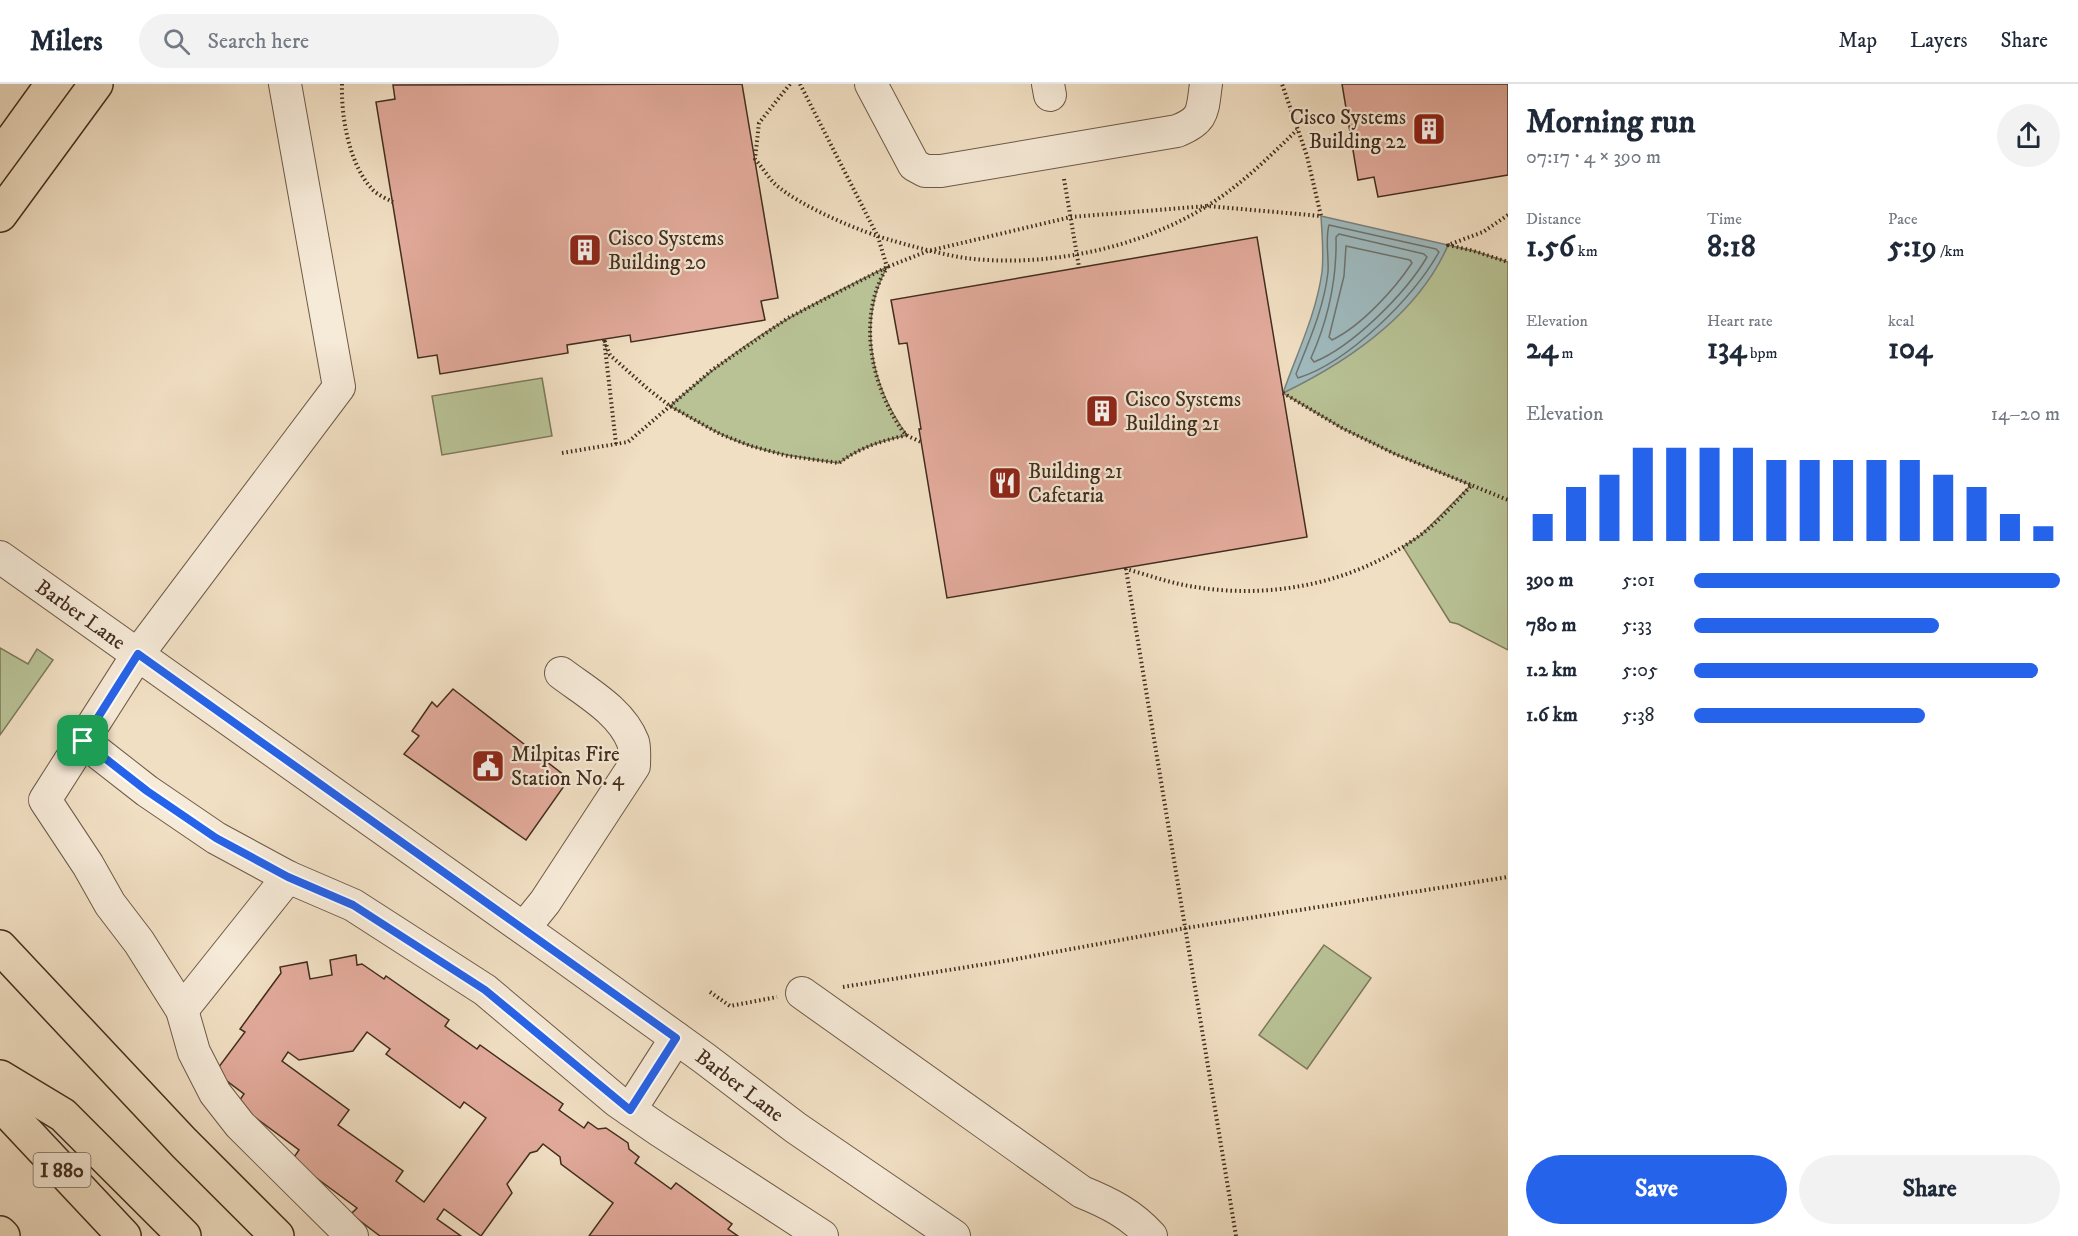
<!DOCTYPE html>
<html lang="en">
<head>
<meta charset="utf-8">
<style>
  :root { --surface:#fff; --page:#f2f2f3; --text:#1f2937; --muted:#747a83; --line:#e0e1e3; --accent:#2563eb }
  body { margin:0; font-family:"IM FELL DW Pica",serif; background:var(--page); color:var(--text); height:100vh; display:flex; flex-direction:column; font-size:22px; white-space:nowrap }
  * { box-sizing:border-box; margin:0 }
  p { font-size:20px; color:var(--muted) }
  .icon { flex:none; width:33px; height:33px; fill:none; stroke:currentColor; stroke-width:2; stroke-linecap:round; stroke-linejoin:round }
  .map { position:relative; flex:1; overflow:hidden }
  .panel { display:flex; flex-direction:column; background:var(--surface); width:570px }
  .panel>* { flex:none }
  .pin { position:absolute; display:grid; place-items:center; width:51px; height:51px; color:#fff; margin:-26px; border-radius:12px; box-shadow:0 3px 9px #0006 }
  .round { display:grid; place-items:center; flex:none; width:63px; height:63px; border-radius:32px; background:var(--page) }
  .overview { display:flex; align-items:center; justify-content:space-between; height:102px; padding:0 18px }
  h1 { font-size:33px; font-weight:700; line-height:45px }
  .stats { display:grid; grid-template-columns:repeat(3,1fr); gap:9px; height:102px; padding:6px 18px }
  .stats div { display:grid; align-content:center }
  .stats b { font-size:30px; font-weight:700 }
  .stats small { font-size:16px; font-weight:400 }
  .stats p { font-size:16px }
  .chart { height:168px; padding:12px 18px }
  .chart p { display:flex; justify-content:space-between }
  .chart svg { width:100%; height:108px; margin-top:6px; stroke:var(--accent); stroke-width:6 }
  .cta { display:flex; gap:12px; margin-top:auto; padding:12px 18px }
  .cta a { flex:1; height:69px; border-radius:36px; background:var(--accent); color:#fff; font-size:24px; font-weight:700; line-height:69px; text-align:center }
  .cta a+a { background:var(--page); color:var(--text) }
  ul { padding:0 18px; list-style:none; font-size:20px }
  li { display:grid; grid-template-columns:96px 72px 1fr; align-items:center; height:45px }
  li i { height:15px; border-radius:8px; background:var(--accent) }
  header { display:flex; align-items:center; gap:36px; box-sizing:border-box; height:84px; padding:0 30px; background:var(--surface); border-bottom:2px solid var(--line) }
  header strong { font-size:28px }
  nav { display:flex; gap:33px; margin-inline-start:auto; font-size:21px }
  .search { width:420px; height:54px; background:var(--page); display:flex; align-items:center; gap:15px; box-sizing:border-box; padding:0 21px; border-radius:33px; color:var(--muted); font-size:22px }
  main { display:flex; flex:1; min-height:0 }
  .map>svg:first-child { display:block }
  .green { fill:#b8c295; stroke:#7d785a; stroke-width:1.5 }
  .water { fill:#9fbabe; stroke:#7a827e; stroke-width:1.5 }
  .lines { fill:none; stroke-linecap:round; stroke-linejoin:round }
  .shore { stroke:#70746e; stroke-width:1.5 }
  .building { fill:#e2aa9b; stroke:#422d1e; stroke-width:1.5; fill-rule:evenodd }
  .minor-casing { stroke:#6e5a47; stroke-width:34 }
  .major-casing { stroke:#422d1e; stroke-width:36 }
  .highway-casing { stroke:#422d1e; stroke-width:36 }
  .path { stroke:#422d1e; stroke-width:4; stroke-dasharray:1.5 3; stroke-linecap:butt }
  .minor { stroke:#f6ead8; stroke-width:32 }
  .major { stroke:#f1dfc3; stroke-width:33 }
  .highway { stroke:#f1dfc3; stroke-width:33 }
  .tram { stroke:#422d1e; stroke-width:1.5 }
  .route-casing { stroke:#fff; stroke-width:12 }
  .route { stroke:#2563eb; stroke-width:8 }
  .labels { text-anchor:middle; stroke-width:4.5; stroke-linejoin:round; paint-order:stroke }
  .shield { fill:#f6ead8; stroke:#786656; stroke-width:1.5 }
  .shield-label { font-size:20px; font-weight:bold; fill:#422d1e }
  .poi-label { font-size:21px; fill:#422d1e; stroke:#f6ead8; text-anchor:start }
  .street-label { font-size:21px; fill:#422d1e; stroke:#f6ead8 }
</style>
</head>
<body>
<header>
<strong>Milers</strong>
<div class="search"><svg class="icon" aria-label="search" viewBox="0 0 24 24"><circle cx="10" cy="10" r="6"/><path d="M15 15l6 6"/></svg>Search here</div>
<nav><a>Map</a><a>Layers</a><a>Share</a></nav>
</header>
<main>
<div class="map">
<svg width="1508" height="1152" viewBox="0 0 1508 1152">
  <rect width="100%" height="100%" fill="#f1dfc3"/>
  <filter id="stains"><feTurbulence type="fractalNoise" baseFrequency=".00333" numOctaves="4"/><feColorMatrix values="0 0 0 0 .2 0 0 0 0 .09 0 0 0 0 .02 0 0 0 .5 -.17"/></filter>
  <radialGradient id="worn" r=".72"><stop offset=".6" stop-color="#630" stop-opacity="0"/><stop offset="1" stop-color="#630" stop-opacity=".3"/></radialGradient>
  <g class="green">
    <path d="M 1448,161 L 1474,167 L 1508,178 L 1508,566 L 1458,540 L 1450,538 L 1403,463 L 1421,451 L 1471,401 L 1395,370 L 1342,344 L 1283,309 C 1342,280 1387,250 1426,196 C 1434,185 1443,174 1448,161 Z"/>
    <path d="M 887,183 C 857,239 871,301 907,351 C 881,357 860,363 839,379 C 798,373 756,368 719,349 C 702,341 686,331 670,322 C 697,299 724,276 754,256 C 796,228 842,205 887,183 Z"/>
    <path d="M 542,294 L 552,352 L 442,371 L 432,312 Z"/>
    <path d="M 0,564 L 28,580 L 37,565 L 53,576 L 0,651 Z"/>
    <path d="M 1324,861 L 1371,894 L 1307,985 L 1259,951 Z"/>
  </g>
  <path class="water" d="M 1321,132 L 1448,161 C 1418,231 1349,277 1283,309 C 1297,269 1316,231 1322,188 C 1324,170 1322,151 1321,132 Z"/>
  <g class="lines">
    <g class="shore">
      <path d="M 1329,141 L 1436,165 L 1439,168 C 1413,214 1349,278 1298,294 L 1296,290 C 1309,257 1324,224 1328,188 C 1329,173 1325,155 1329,141 Z"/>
      <path d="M 1339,150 L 1424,170 L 1427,173 C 1406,209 1352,263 1314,278 L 1311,274 C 1328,236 1337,194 1336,153 Z"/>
      <path d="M 1346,162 L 1410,176 L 1412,179 C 1394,206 1361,242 1332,256 L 1329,253 L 1344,192 Z"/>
    </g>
  </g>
  <g class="building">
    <path d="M 742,0 L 778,214 L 761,217 L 765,236 L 631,258 L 630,251 L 567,261 L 568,269 L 440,290 L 437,271 L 418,274 L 376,18 L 395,15 L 393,1 Z"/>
    <path d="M 1342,0 L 1508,0 L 1508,91 L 1378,113 L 1374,93 L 1358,96 Z"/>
    <path d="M 1257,153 L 1307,453 L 947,514 L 919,345 L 921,345 L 907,259 L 899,260 L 891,216 Z"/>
    <path d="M 453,605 L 569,695 L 526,756 L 404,670 L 419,652 L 412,647 L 432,618 L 437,623 Z"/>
    <path d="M 356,871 L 357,881 L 362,880 L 384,895 L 386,892 L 449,936 L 445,942 L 477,965 L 480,961 L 563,1020 L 559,1026 L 584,1044 L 588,1038 L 598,1045 L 606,1044 L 628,1059 L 629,1065 L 639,1073 L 635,1079 L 671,1105 L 676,1099 L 732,1140 L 728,1145 L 738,1152 L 589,1152 L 613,1119 L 561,1080 L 560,1073 L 543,1060 L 537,1067 L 530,1069 L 507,1100 L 512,1109 L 481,1152 L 444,1125 L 437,1135 L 461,1152 L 380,1152 L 351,1130 L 357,1124 L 292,1076 L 299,1066 L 237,1020 L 244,1010 L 215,988 L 245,948 L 240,945 L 281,889 L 280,883 L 307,878 L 310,895 L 332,891 L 330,876 ZM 367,948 L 390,965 L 386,970 L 460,1024 L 464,1018 L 486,1034 L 424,1118 L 396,1097 L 403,1087 L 338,1041 L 349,1026 L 282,977 L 288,968 L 299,976 L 353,967 Z"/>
  </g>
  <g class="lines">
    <defs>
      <g id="minor">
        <path d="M 285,0 L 339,303 L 138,570 L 45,716 L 88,781 L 110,820 L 139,858 L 182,926 L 194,968 L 215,1009 L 240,1041 L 352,1152"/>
        <path d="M 871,0 L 914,81 L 925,87 L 941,87 L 1177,47 C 1205,36 1202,27 1206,0"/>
        <path d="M 1048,0 L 1050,11"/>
        <path id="s1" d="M 0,473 L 554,866 L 704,974 L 796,1044 L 954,1152"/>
        <path d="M 83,657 L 147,707 L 216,754 L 288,793 L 353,821 L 485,906 L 617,1017 L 659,1046 L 822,1152"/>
        <path d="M 524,844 L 545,818 L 634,682 C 634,675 635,665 633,658 C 621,627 586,608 561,589"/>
        <path d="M 802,909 L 1082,1108 C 1109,1119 1131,1130 1151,1152"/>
        <path d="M 182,926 L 288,793"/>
        <path d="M 630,1026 L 676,954"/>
      </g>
      <path id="major" d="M 0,131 L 96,0"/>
      <g id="highway">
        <path d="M 0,863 L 184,1059 L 277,1152"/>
        <path d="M 0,993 L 63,1031 L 184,1152"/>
        <path d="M 0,1020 L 124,1152"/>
        <path d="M 0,1149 L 3,1152"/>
      </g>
    </defs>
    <use href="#minor" class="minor-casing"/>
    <use href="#major" class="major-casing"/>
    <use href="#highway" class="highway-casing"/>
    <g class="path">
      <path d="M 342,0 C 341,33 349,81 373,106 C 378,111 387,115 393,118"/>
      <path d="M 790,0 L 759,39 L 755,75 C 762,83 768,93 775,100 C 799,122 863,149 894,157 C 918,164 941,170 965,174 C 1045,184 1138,165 1207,122 C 1240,102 1269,73 1297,46"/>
      <path d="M 800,0 L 878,153 L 887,183 C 885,188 881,193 879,199 C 862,241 871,291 892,330 C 896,337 902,348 908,352 C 912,354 917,356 921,358"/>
      <path d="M 1064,95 L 1079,183"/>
      <path d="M 1508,131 L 1483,148 L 1448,161 L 1474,167 L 1508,178"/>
      <path d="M 1283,309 L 1342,344 L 1395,370 L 1508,416"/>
      <path d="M 616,360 L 604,255 L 610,271 L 648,305 L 670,322 L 720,350 L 751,362 L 788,372 L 839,379 C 860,363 882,357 907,351"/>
      <path d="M 562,369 L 628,358 L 712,286 L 788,234 L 887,183 L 928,167 L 1071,133 L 1207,122 L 1321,132 L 1307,72 L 1282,0"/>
      <path d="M 843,903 L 1011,876 L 1186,844 L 1508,793"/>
      <path d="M 710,908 L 730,922 L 777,913"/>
      <path d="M 1236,1152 L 1126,485 C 1145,490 1164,497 1184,501 C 1265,517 1352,501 1419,452 C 1439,438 1455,418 1472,401"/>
    </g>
    <use href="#minor" class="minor"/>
    <use href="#major" class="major"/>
    <use href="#highway" class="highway"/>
    <path class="tram" d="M 0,43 L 31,0"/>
  </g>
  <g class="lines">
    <defs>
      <path id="route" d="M 138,570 L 676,954 L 630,1026 L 485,906 L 353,821 L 288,793 L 216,754 L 147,707 L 83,657 Z"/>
    </defs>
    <use href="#route" class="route-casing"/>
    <use href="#route" class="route"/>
  </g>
  <defs>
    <symbol id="building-square" viewBox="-11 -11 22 22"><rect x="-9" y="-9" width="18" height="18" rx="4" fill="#8f2418" stroke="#f6ead8"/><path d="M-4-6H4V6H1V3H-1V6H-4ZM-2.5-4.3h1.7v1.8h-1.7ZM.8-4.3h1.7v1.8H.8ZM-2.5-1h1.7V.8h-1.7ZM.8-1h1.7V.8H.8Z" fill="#fff"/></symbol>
    <symbol id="restaurant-square" viewBox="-11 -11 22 22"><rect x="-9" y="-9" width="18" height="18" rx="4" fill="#8f2418" stroke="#f6ead8"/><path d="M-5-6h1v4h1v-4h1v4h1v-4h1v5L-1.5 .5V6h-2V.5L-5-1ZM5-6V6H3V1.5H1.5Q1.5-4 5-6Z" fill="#fff"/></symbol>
    <symbol id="civic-square" viewBox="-11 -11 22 22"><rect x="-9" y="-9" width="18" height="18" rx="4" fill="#8f2418" stroke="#f6ead8"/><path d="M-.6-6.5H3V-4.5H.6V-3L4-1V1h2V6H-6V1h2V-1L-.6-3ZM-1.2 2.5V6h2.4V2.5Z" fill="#fff"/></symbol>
  </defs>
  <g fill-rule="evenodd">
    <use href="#building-square" x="1410" y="26" width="38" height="38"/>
    <use href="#building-square" x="566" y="147" width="38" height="38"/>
    <use href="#building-square" x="1083" y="308" width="38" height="38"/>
    <use href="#restaurant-square" x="986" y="380" width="38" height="38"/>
    <use href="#civic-square" x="469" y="663" width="38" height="38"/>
  </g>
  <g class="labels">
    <rect class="shield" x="33.5" y="1069" width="57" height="34" rx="4.5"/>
    <g class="shield-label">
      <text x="62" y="1093">I 880</text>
    </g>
    <g class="poi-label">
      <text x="1406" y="40" text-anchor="end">Cisco Systems<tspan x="1406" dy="24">Building 22</tspan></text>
      <text x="608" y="161">Cisco Systems<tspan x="608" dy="24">Building 20</tspan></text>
      <text x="1125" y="322">Cisco Systems<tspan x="1125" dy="24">Building 21</tspan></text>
      <text x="1028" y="394">Building 21<tspan x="1028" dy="24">Cafetaria</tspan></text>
      <text x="511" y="677">Milpitas Fire<tspan x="511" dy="24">Station No. 4</tspan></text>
    </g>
    <g class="street-label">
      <text dy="7" stroke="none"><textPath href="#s1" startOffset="99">Barber Lane</textPath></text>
      <text dy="7" stroke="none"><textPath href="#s1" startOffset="909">Barber Lane</textPath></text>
    </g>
  </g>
  <rect width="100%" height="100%" filter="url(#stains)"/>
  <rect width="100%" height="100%" fill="url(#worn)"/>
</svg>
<div class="pin" style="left:83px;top:657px;background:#1e9e55"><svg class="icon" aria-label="arrive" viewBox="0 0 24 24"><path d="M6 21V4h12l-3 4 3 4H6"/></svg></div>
</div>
<section class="panel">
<div class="overview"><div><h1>Morning run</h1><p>07:17 · 4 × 390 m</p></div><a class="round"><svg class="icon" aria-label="share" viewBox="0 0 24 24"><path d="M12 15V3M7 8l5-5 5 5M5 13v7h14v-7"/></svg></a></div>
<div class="stats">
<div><p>Distance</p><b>1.56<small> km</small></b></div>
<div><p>Time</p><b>8:18</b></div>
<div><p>Pace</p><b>5:19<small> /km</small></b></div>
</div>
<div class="stats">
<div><p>Elevation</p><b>24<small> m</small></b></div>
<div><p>Heart rate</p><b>134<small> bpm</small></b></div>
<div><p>kcal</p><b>104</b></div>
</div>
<div class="chart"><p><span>Elevation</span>14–20 m</p>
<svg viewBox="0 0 160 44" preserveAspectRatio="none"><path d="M5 44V33M15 44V22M25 44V17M35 44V6M45 44V6M55 44V6M65 44V6M75 44V11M85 44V11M95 44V11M105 44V11M115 44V11M125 44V17M135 44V22M145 44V33M155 44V38"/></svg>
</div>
<ul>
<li><b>390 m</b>5:01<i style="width:100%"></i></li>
<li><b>780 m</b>5:33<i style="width:67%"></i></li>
<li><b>1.2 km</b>5:05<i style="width:94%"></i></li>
<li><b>1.6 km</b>5:38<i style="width:63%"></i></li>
</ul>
<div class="cta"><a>Save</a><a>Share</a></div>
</section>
</main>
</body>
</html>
